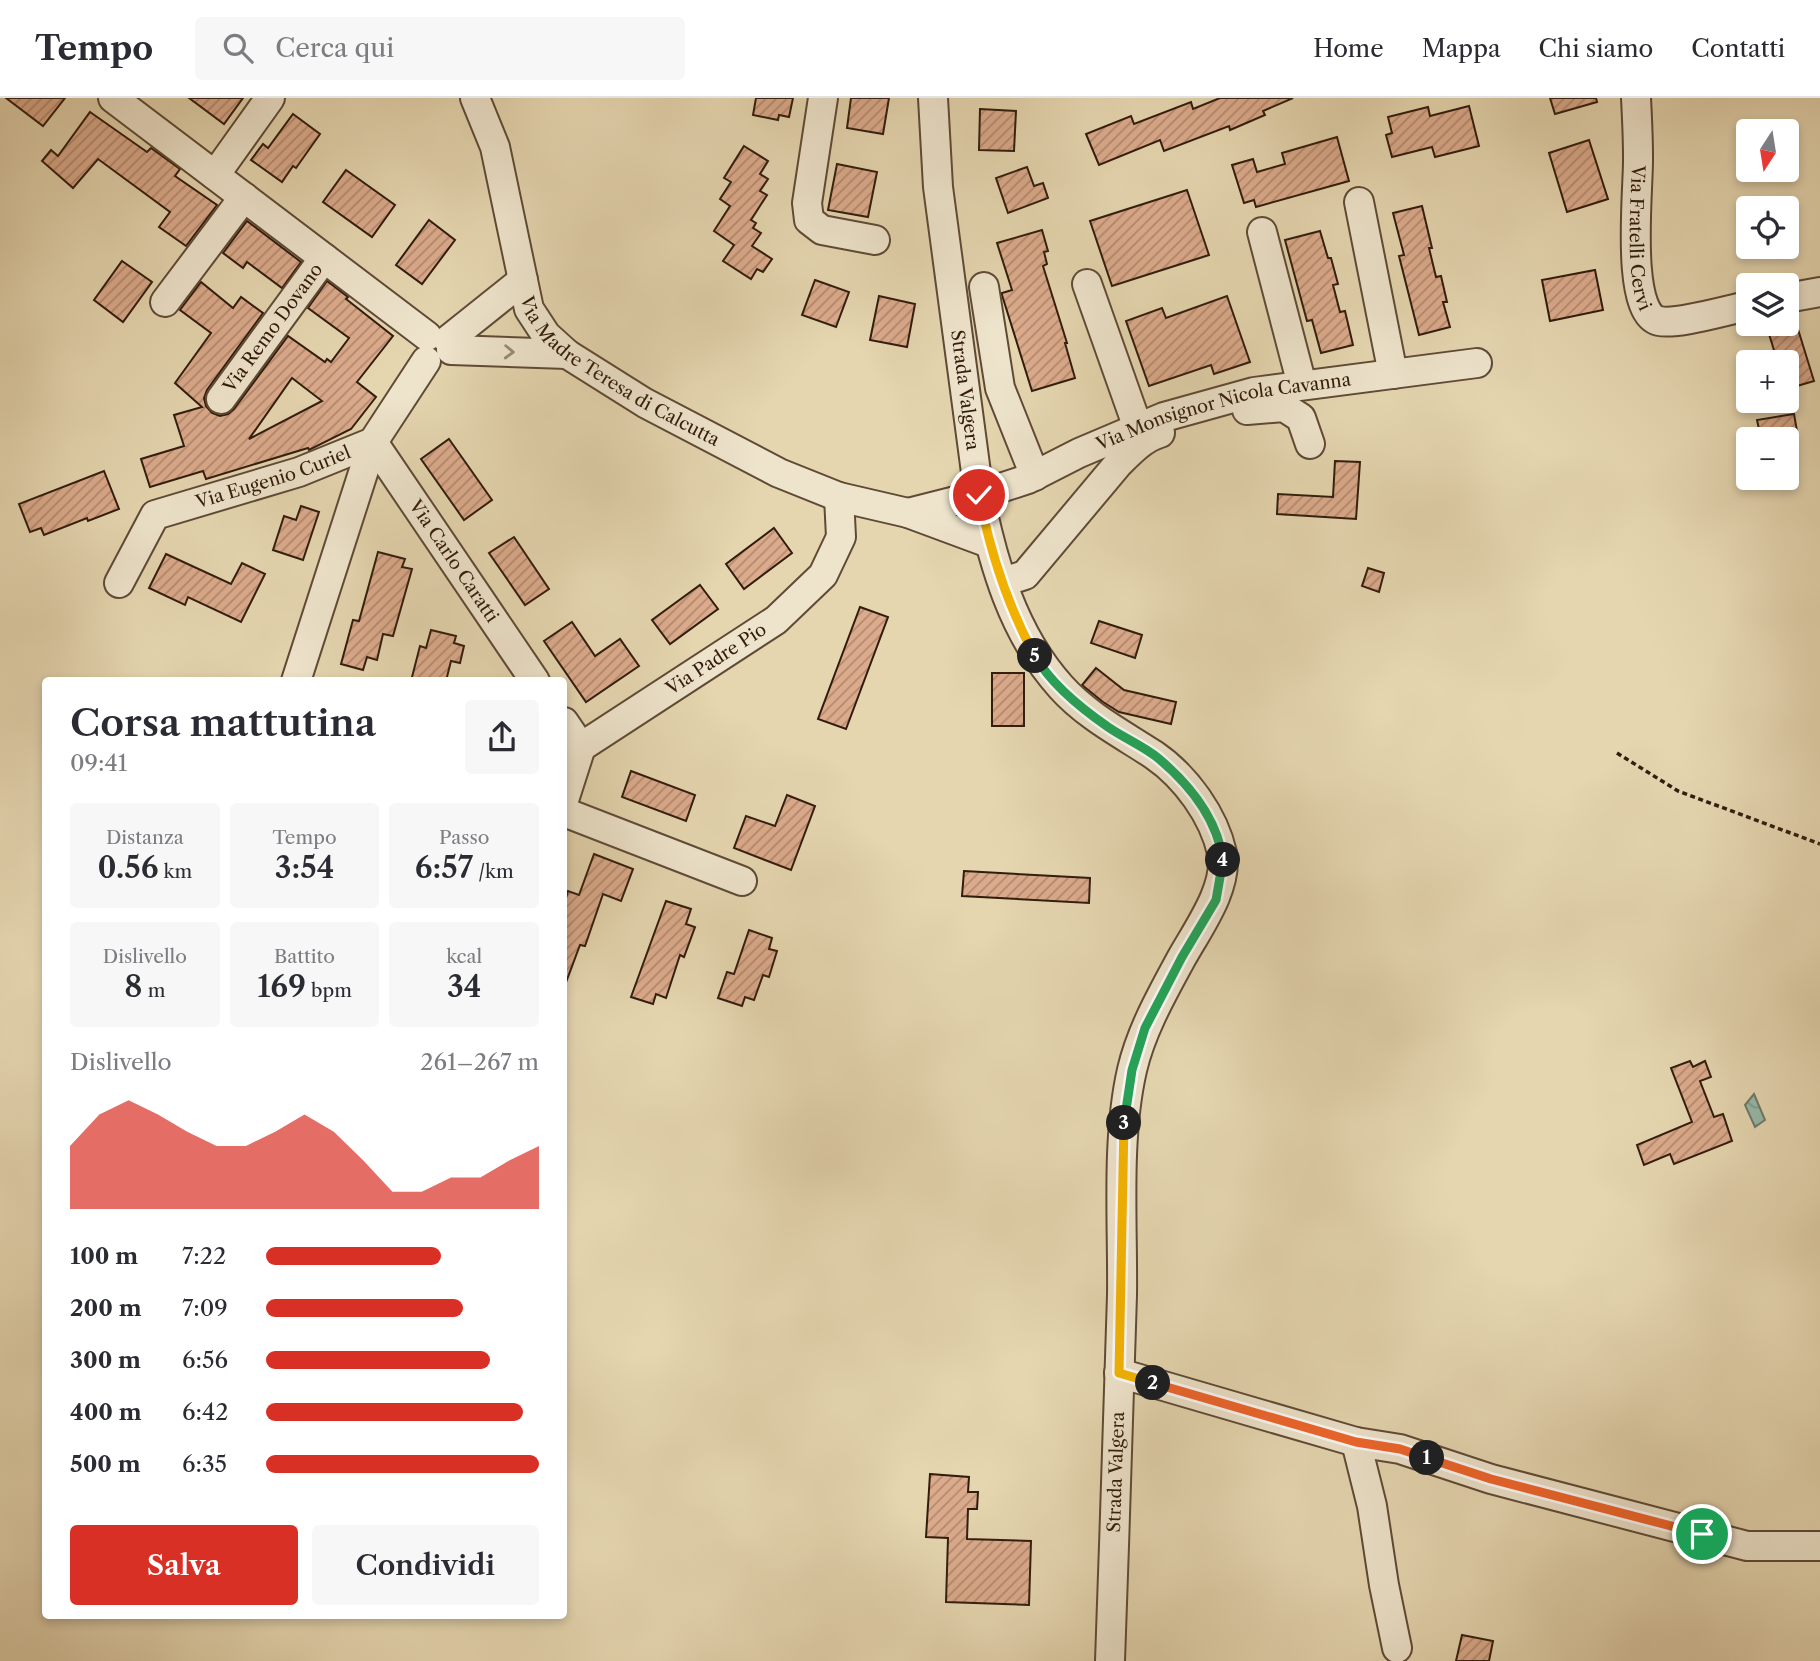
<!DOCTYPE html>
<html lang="it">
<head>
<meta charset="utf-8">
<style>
  :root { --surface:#fff; --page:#f7f7f7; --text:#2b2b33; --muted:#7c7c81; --line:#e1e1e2; --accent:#d93025 }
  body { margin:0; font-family:"Libre Caslon Text",serif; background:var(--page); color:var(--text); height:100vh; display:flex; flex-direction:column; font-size:26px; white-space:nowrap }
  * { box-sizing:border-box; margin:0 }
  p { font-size:23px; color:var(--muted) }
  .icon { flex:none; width:38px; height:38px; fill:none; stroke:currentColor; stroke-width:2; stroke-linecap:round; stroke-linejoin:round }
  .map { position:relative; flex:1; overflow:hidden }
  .side { position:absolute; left:42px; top:579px; width:525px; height:942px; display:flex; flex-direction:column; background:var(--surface); border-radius:7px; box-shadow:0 4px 10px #0003 }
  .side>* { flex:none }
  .needle { width:46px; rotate:192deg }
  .controls { position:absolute; left:1736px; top:21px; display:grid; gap:14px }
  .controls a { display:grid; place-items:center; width:63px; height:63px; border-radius:7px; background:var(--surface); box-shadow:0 4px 10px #0003; font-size:35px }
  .pin { position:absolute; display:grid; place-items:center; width:60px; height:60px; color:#fff; margin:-30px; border:4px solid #fff; border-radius:50%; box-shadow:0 2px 7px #0007 }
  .km { position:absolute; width:35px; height:35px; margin:-18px; border-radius:50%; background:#222; color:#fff; font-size:19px; line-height:35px; text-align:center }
  .round { display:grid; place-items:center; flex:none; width:74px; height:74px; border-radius:7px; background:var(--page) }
  .head { display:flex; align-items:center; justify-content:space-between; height:119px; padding:0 28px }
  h1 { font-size:38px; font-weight:600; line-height:52px }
  .figures { display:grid; grid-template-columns:repeat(3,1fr); gap:10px; height:119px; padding:7px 28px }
  .figures div { display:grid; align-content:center; border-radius:7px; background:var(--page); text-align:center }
  .figures b { font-size:30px; font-weight:600 }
  .figures small { font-size:19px; font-weight:400 }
  .figures p { font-size:19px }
  .chart { height:196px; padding:14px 28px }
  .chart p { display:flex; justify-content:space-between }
  .chart svg { width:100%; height:126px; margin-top:7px; fill:var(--accent); opacity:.7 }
  .button { display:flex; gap:14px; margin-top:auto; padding:14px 28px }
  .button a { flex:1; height:80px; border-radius:7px; background:var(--accent); color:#fff; font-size:28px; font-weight:600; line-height:80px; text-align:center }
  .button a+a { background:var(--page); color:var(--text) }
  ul { padding:0 28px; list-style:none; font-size:23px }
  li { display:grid; grid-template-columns:112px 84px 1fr; align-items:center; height:52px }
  li i { height:18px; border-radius:9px; background:var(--accent) }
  header { display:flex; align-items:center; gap:42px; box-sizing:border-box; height:98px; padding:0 35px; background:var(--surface); border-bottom:2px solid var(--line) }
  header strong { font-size:33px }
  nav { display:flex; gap:38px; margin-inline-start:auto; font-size:24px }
  .search { width:490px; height:63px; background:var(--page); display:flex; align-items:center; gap:18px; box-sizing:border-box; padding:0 24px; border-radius:7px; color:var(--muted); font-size:26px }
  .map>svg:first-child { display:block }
  .water { fill:url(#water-waves); stroke:#6e7a6c; stroke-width:2 }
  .building { fill:url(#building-hatch); stroke:#321c0d; stroke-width:2; fill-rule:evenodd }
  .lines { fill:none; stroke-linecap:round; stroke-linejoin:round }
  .minor-casing { stroke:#5f4a36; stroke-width:32 }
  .path { stroke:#321c0d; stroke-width:3.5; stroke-dasharray:5 3.5; stroke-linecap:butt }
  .minor { stroke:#eee4cc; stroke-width:28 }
  .oneway { stroke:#998a76 }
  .split-1-casing { stroke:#fff; stroke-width:14 }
  .split-2-casing { stroke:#fff; stroke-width:14 }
  .split-3-casing { stroke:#fff; stroke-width:14 }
  .split-4-casing { stroke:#fff; stroke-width:14 }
  .split-5-casing { stroke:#fff; stroke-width:14 }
  .split-6-casing { stroke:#fff; stroke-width:14 }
  .split-1 { stroke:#f0652b; stroke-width:9 }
  .split-2 { stroke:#f0652b; stroke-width:9 }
  .split-3 { stroke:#f5b400; stroke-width:9 }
  .split-4 { stroke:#22a559; stroke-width:9 }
  .split-5 { stroke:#22a559; stroke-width:9 }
  .split-6 { stroke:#f5b400; stroke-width:9 }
  .labels { text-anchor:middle; stroke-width:5; stroke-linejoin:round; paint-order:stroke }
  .street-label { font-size:18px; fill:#321c0d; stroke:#eee4cc }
</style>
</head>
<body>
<header>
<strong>Tempo</strong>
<div class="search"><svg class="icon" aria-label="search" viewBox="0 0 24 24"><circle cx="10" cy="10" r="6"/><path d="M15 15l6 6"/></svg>Cerca qui</div>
<nav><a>Home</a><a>Mappa</a><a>Chi siamo</a><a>Contatti</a></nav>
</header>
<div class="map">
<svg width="1820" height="1563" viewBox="0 0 1820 1563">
  <defs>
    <pattern id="water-waves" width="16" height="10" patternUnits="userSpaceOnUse" patternTransform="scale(1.75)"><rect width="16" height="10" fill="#96b9ab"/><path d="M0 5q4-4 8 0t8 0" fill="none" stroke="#829e92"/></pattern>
    <pattern id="building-hatch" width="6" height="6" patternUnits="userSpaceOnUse" patternTransform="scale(1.75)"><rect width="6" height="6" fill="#dcab8c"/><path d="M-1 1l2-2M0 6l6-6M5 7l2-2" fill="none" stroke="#b38a71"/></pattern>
  </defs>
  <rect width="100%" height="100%" fill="#e5d6b0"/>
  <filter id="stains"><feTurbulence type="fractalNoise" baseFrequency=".00286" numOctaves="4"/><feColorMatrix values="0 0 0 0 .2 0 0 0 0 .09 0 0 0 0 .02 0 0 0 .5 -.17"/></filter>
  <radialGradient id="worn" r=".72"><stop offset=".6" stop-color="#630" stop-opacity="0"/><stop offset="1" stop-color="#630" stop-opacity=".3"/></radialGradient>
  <path class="water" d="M 1754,996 L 1765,1022 L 1755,1029 L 1745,1007 Z"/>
  <g class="building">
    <path d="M 6,0 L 65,0 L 43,28 Z"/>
    <path d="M 189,0 L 243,0 L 224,26 Z"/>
    <path d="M 756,0 L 793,0 L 789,19 L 779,17 L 778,22 L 753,17 Z"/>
    <path d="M 851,0 L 889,0 L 883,36 L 847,30 Z"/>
    <path d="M 1220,0 L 1293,0 L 1263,13 L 1265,17 L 1230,32 L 1229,28 L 1164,53 L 1160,42 L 1099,67 L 1086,36 L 1131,18 L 1134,26 L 1191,4 L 1193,11 Z"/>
    <path d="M 1550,0 L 1596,0 L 1597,4 L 1555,16 Z"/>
    <path d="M 1469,8 L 1479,48 L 1435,59 L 1432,49 L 1392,59 L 1386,37 L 1392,35 L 1388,19 L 1428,9 L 1430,18 Z"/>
    <path d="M 980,11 L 1016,13 L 1014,53 L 979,52 Z"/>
    <path d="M 90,14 L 147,54 L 151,50 L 180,71 L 175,78 L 217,107 L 186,148 L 159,129 L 170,114 L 98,61 L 73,90 L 42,63 L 51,52 L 58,58 Z"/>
    <path d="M 293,16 L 320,36 L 296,70 L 293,68 L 282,84 L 251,62 L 263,46 L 268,50 Z"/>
    <path d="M 1337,39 L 1349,83 L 1256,109 L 1254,102 L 1244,105 L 1232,67 L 1253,61 L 1257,74 L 1285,66 L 1282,55 Z"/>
    <path d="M 1589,42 L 1608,101 L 1567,114 L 1549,55 Z"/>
    <path d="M 744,48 L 768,63 L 760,76 L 768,81 L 760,93 L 767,97 L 751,122 L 756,125 L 753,130 L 761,135 L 752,148 L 772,161 L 763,174 L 757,171 L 751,181 L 723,163 L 734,147 L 714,133 L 730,108 L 720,101 L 731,84 L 724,80 Z"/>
    <path d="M 837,66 L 877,74 L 868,119 L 828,112 Z"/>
    <path d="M 1027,69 L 1034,88 L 1043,85 L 1048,100 L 1008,115 L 996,80 Z"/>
    <path d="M 346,72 L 395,107 L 372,139 L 323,104 Z"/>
    <path d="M 1187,92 L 1209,157 L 1112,188 L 1090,123 Z"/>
    <path d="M 1422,108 L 1432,150 L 1429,150 L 1436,179 L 1441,178 L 1447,204 L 1443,204 L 1450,229 L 1419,237 L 1399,158 L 1404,157 L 1393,115 Z"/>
    <path d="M 429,122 L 455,142 L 422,186 L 396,167 Z"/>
    <path d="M 247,123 L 301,164 L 282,190 L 247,164 L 243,170 L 223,155 Z"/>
    <path d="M 1042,132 L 1048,153 L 1044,154 L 1047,166 L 1043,168 L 1067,245 L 1065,245 L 1075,280 L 1032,293 L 1002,197 L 1002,195 L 1012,192 L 997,145 Z"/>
    <path d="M 1320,133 L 1328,160 L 1331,160 L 1338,186 L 1333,187 L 1340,214 L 1345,213 L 1353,247 L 1321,255 L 1312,222 L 1307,223 L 1285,142 Z"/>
    <path d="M 122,163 L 152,184 L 123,224 L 94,202 Z"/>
    <path d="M 1595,172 L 1603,212 L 1550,223 L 1542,182 Z"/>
    <path d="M 815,182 L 849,194 L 836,229 L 802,217 Z"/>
    <path d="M 327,183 L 348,199 L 346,201 L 393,238 L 357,284 L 376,299 L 351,331 L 309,352 L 308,350 L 206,381 L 203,373 L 150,389 L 141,361 L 184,348 L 174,317 L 202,309 L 175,285 L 211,235 L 180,212 L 201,184 L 233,210 L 241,199 L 263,215 L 207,292 L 204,300 L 206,308 L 212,315 L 220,318 L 228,316 L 234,311 L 288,238 L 325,264 L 327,261 L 331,264 L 349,240 L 308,210 ZM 292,280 L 322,303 L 249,341 Z"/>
    <path d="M 879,198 L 915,206 L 907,249 L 870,242 Z"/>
    <path d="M 1227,198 L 1250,264 L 1214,276 L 1211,267 L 1149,288 L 1126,223 L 1162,210 L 1166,220 Z"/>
    <path d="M 1797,228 L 1814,283 L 1797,288 L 1788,259 L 1777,262 L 1769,236 Z"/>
    <path d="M 1794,316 L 1797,333 L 1761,340 L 1757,322 Z"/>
    <path d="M 449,341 L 492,402 L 464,422 L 421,361 Z"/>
    <path d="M 1335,363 L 1360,364 L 1356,421 L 1277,416 L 1278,396 L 1333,399 Z"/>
    <path d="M 104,373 L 119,411 L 88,423 L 87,420 L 44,437 L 41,430 L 30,434 L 19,406 Z"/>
    <path d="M 301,408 L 319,414 L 303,462 L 273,452 L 284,418 L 296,422 Z"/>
    <path d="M 774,430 L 792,455 L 744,491 L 726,466 Z"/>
    <path d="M 514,439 L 549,491 L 525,507 L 489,455 Z"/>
    <path d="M 378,454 L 405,461 L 402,469 L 412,471 L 393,538 L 383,536 L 377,562 L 367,559 L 363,572 L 341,566 L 353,522 L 359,523 Z"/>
    <path d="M 166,456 L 231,486 L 242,465 L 265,476 L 241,524 L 188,499 L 185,507 L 149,490 Z"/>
    <path d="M 1368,470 L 1384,475 L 1379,494 L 1362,488 Z"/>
    <path d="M 700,487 L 718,511 L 670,546 L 652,522 Z"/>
    <path d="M 860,509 L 888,519 L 846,631 L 818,621 Z"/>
    <path d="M 1099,523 L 1142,537 L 1135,560 L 1091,545 Z"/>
    <path d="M 572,524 L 595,558 L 620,541 L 639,568 L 586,604 L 544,543 Z"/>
    <path d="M 431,532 L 456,538 L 454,545 L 464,548 L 460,565 L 451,563 L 446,583 L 411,583 L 420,548 L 426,550 Z"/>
    <path d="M 1096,570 L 1124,592 L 1176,604 L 1171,626 L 1119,614 L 1103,604 L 1082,587 Z"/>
    <rect x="992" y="575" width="32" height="53"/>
    <path d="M 631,673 L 695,697 L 686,723 L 622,699 Z"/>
    <path d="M 787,697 L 815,708 L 791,772 L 734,750 L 746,718 L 775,728 Z"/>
    <path d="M 594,756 L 633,771 L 621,803 L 603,796 L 585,848 L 580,847 L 565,887 L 564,887 L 564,807 L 568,793 L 579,797 Z"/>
    <path d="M 964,773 L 1090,780 L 1089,805 L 962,798 Z"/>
    <path d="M 666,803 L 691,811 L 686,826 L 695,829 L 684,859 L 680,857 L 666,900 L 656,896 L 653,906 L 631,899 Z"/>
    <path d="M 749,832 L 772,840 L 769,851 L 777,853 L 769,879 L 763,877 L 754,902 L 745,899 L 742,908 L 718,900 L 727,874 L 734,876 Z"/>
    <path d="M 1690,963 L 1693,969 L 1705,963 L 1711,979 L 1700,983 L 1714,1019 L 1723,1016 L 1732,1043 L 1674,1066 L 1670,1056 L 1644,1067 L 1637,1047 L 1692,1024 L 1671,970 Z"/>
    <path d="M 930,1376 L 969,1379 L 968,1394 L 978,1394 L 977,1411 L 968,1411 L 967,1441 L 1031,1443 L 1029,1507 L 946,1504 L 948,1440 L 926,1439 Z"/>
    <path d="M 1462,1537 L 1493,1543 L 1489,1563 L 1456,1563 Z"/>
  </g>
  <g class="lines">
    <defs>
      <g id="minor">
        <path d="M 113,0 L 427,238"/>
        <path id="s1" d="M 475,0 L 495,49 L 529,211 L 546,237 L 567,256 L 645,305 L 779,375 L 839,399 L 908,415"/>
        <path d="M 823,0 L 807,105 L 809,122 L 822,132 L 875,142"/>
        <path id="s2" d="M 933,0 L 938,89 L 979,397 C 993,465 1013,536 1061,589 C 1087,618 1122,636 1154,657 C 1186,679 1214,718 1222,755 C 1229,789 1197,832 1181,861 C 1162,896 1141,933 1132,972 C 1116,1042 1123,1125 1122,1197 C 1119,1319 1114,1441 1110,1563"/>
        <path id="s3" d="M 1636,0 C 1637,19 1638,39 1638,59 C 1639,86 1624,215 1659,223 C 1678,227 1727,212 1748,208"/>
        <path d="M 215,77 L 270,0"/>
        <path d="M 1359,104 L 1393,276"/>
        <path d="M 1262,134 L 1302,287"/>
        <path d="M 1087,186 L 1138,330"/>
        <path d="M 984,189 L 1000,290 L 1035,378"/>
        <path d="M 1787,200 L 1820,194"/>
        <path d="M 165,204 L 244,99"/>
        <path d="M 448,242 L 523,182"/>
        <path d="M 451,252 L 567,256"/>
        <path id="s4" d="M 221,301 L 324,160"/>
        <path d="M 1247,312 L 1284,309 L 1301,320 L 1310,346"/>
        <path id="s5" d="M 373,344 L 535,583"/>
        <path id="s6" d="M 989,445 L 908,415 L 979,397 L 1028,381 L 1079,355 L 1164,319 L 1254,294 L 1477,265"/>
        <path d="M 1003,484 L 1025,477 L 1118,366 C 1130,354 1143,340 1160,335"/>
        <path id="s7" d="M 119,485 L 155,417 L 299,374 L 373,344 L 426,263"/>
        <path d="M 296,583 L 373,344"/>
        <path d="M 564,624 L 581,649"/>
        <path id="s8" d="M 564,702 L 581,649 L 776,522 L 823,477 L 841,439 L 839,399"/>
        <path d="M 564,714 L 742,783"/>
        <path d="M 1119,1275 L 1356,1344 L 1400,1351 L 1491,1381 L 1747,1448 L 1820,1448"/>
        <path d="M 1356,1344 L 1372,1408 L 1384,1487 L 1397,1550"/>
      </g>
    </defs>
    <use href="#minor" class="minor-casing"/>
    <path class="path" d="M 1617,655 L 1678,693 L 1820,746"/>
    <use href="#minor" class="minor"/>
  </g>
  <defs><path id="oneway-chevron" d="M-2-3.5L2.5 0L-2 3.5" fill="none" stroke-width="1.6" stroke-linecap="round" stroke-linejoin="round" transform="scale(1.75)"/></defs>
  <use class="oneway" href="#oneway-chevron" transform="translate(509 254) rotate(2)"/>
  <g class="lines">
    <defs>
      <path id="split-1" d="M 1427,1360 L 1491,1381 L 1702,1436"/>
      <path id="split-2" d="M 1153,1285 L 1356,1344 L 1400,1351 L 1427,1360"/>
      <path id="split-3" d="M 1124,1025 L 1119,1275 L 1153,1285"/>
      <path id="split-4" d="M 1124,1025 L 1132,972 L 1145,930 L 1182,859 L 1216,802 L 1223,762"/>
      <path id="split-5" d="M 1035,558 C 1051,586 1082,611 1108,629 C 1124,640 1143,648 1158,660 C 1189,686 1217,720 1223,762"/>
      <path id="split-6" d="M 979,397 C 990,453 1007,507 1035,558"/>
    </defs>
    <use href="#split-1" class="split-1-casing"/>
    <use href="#split-2" class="split-2-casing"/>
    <use href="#split-3" class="split-3-casing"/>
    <use href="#split-4" class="split-4-casing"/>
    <use href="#split-5" class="split-5-casing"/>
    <use href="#split-6" class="split-6-casing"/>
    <use href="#split-1" class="split-1"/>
    <use href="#split-2" class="split-2"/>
    <use href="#split-3" class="split-3"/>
    <use href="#split-4" class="split-4"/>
    <use href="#split-5" class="split-5"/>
    <use href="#split-6" class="split-6"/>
  </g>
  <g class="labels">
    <g class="street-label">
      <text dy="6" stroke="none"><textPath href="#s3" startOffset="140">Via Fratelli Cervi</textPath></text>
      <text dy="6" stroke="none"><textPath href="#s4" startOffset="88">Via Remo Dovano</textPath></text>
      <text dy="6" stroke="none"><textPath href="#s1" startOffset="329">Via Madre Teresa di Calcutta</textPath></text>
      <text dy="6" stroke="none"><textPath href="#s2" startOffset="294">Strada Valgera</textPath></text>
      <text dy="6" stroke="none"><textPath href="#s6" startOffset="420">Via Monsignor Nicola Cavanna</textPath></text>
      <text dy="6" stroke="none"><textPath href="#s7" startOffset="201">Via Eugenio Curiel</textPath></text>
      <text dy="6" stroke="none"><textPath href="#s5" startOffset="144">Via Carlo Caratti</textPath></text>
      <text dy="6" stroke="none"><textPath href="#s8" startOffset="217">Via Padre Pio</textPath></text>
      <text transform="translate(1116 1374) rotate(-88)" y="6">Strada Valgera</text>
    </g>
  </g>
  <rect width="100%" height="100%" filter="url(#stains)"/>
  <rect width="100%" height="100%" fill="url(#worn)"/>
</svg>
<div class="controls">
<a><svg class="needle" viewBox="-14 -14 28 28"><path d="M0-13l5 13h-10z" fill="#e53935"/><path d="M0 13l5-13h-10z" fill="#7c7c81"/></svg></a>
<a><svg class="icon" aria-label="locate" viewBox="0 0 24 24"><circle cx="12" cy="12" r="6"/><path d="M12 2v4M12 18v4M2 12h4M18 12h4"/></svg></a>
<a><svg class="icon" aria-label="layers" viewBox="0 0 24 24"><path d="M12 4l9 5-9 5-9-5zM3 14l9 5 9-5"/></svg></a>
<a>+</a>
<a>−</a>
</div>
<div class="pin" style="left:1702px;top:1436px;background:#1e9e55"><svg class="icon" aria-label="arrive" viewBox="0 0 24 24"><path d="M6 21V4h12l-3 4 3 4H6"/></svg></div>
<div class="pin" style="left:979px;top:397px;background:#d93025"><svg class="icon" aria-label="check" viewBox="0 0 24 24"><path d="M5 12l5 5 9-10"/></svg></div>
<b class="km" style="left:1427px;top:1360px">1</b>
<b class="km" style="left:1153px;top:1285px">2</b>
<b class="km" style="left:1124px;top:1025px">3</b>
<b class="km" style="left:1223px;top:762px">4</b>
<b class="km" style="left:1035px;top:558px">5</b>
<section class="side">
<div class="head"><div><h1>Corsa mattutina</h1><p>09:41</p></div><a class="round"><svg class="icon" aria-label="share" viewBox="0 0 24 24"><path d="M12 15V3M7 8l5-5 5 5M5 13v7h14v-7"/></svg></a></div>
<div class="figures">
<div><p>Distanza</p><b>0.56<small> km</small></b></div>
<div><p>Tempo</p><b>3:54</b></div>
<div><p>Passo</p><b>6:57<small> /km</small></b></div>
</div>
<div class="figures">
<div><p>Dislivello</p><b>8<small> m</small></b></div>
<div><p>Battito</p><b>169<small> bpm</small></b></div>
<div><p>kcal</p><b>34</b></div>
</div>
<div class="chart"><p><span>Dislivello</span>261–267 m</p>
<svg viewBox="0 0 160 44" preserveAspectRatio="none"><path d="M0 44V22L10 11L20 6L30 11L40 17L50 22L60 22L70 17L80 11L90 17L100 27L110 38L120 38L130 33L140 33L150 27L160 22V44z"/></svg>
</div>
<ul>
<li><b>100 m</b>7:22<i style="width:64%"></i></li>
<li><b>200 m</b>7:09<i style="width:72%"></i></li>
<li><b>300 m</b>6:56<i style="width:82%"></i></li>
<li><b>400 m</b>6:42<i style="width:94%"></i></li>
<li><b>500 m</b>6:35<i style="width:100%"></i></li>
</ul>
<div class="button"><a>Salva</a><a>Condividi</a></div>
</section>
</div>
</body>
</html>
